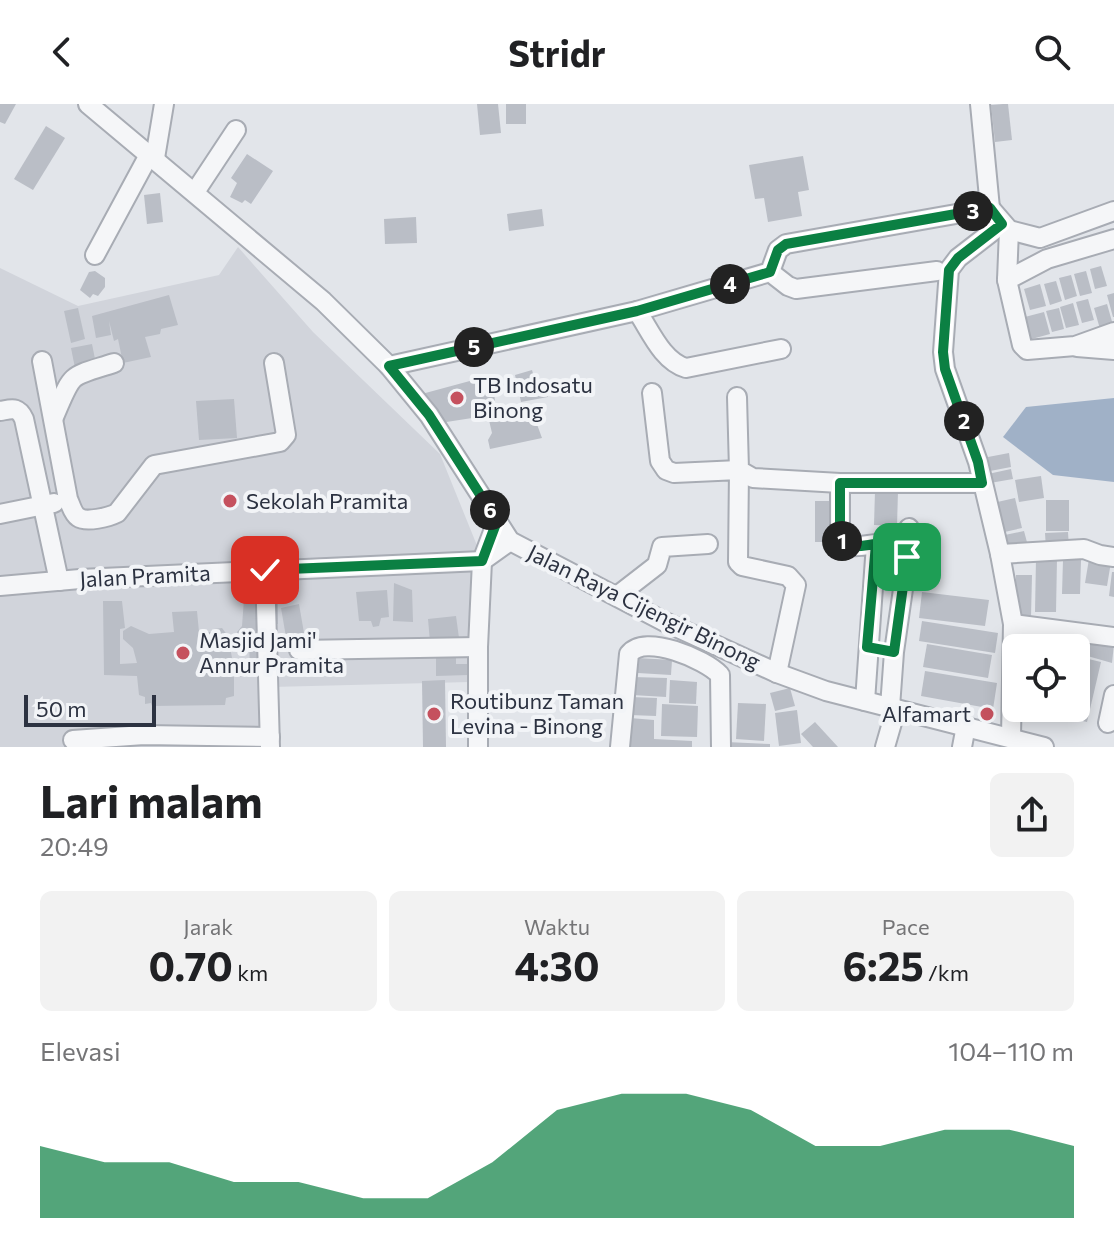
<!DOCTYPE html>
<html lang="id">
<head>
<meta charset="utf-8">
<style>
  :root { --surface:#fff; --page:#f2f2f2; --text:#202124; --muted:#757577; --accent:#0b8043 }
  body { margin:0; font-family:Commissioner,sans-serif; background:var(--page); color:var(--text); height:100vh; display:flex; flex-direction:column; font-size:30px; white-space:nowrap }
  * { box-sizing:border-box; margin:0 }
  p { font-size:26px; color:var(--muted) }
  .icon { flex:none; width:44px; height:44px; fill:none; stroke:currentColor; stroke-width:2; stroke-linecap:round; stroke-linejoin:round }
  .map { position:relative; height:643px; overflow:hidden }
  .panel { display:flex; flex-direction:column; background:var(--surface); flex:1 }
  .panel>* { flex:none }
  .buttons { position:absolute; left:1002px; top:530px; display:grid; gap:16px }
  .buttons a { display:grid; place-items:center; width:88px; height:88px; border-radius:12px; background:var(--surface); box-shadow:0 4px 20px #0003; font-size:40px }
  .scale { position:absolute; left:24px; bottom:20px; width:132px; box-sizing:border-box; padding-left:8px; border:4px solid #2c3241; border-top:0; font-size:22px; line-height:28px; white-space:nowrap; color:#2c3241; -webkit-text-stroke:6px #f2f4f7; paint-order:stroke }
  .pin { position:absolute; display:grid; place-items:center; width:68px; height:68px; color:#fff; margin:-34px; border-radius:16px; box-shadow:0 4px 12px #0006 }
  .km { position:absolute; width:40px; height:40px; margin:-20px; border-radius:50%; background:#222; color:#fff; font-size:22px; line-height:40px; text-align:center }
  .round { display:grid; place-items:center; flex:none; width:84px; height:84px; border-radius:12px; background:var(--page) }
  .summary { display:flex; align-items:center; justify-content:space-between; height:136px; padding:0 40px }
  h1 { font-size:44px; font-weight:700; line-height:60px }
  .figures { display:grid; grid-template-columns:repeat(3,1fr); gap:12px; height:136px; padding:8px 40px }
  .figures div { display:grid; align-content:center; border-radius:12px; background:var(--page); text-align:center }
  .figures b { font-size:40px; font-weight:700 }
  .figures small { font-size:22px; font-weight:400 }
  .figures p { font-size:22px }
  .chart { height:224px; padding:16px 40px }
  .chart p { display:flex; justify-content:space-between }
  .chart svg { width:100%; height:144px; margin-top:8px; fill:var(--accent); opacity:.7 }
  header { display:flex; justify-content:space-between; align-items:center; height:104px; padding:0 40px; background:var(--surface); font-size:36px; font-weight:700 }
  .map>svg:first-child { display:block }
  .built { fill:#d1d4db }
  .water { fill:#a0b1c7 }
  .building { fill:#babec6 }
  .lines { fill:none; stroke-linecap:round; stroke-linejoin:round }
  .minor-casing { stroke:#a8acb4; stroke-width:22 }
  .minor { stroke:#f5f6f8; stroke-width:18 }
  .route-casing { stroke:#fff; stroke-width:16 }
  .route { stroke:#0b8043; stroke-width:10 }
  .poi-dot { fill:#c5515e; stroke:#f2f4f7; stroke-width:3 }
  .labels { text-anchor:middle; stroke-width:8; stroke-linejoin:round; paint-order:stroke }
  .poi-label { font-size:22px; fill:#2c3241; stroke:#f2f4f7; text-anchor:start }
  .street-label { font-size:22px; fill:#2c3241; stroke:#f2f4f7 }
</style>
</head>
<body>
<header><svg class="icon" aria-label="back" viewBox="0 0 24 24"><path d="M15 5l-7 7 7 7"/></svg>Stridr<svg class="icon" aria-label="search" viewBox="0 0 24 24"><circle cx="10" cy="10" r="6"/><path d="M15 15l6 6"/></svg></header>
<div class="map">
<svg width="1114" height="643" viewBox="0 0 1114 643">
  <rect width="100%" height="100%" fill="#e2e5ea"/>
  <path class="built" d="M 238,143 L 313,228 L 440,350 L 478,444 L 470,578 L 271,583 L 271,643 L 0,643 L 0,164 L 78,202 L 219,171 Z"/>
  <path class="water" d="M 1114,294 L 1114,378 L 1053,371 L 1003,333 L 1026,303 Z"/>
  <g class="building">
    <path d="M 0,0 L 16,0 L 5,20 L 0,18 Z"/>
    <path d="M 477,0 L 498,0 L 501,29 L 480,31 Z"/>
    <rect x="506" y="0" width="20" height="20"/>
    <path d="M 1003,0 L 1008,0 L 1012,36 L 995,38 L 991,1 Z"/>
    <path d="M 46,22 L 65,34 L 33,86 L 14,75 Z"/>
    <path d="M 247,50 L 273,67 L 251,100 L 245,96 L 242,99 L 230,93 L 237,79 L 231,74 Z"/>
    <path d="M 803,52 L 809,86 L 798,88 L 802,112 L 768,118 L 764,94 L 755,95 L 749,61 Z"/>
    <path d="M 160,89 L 163,118 L 147,120 L 144,91 Z"/>
    <path d="M 542,105 L 544,122 L 509,127 L 507,110 Z"/>
    <path d="M 416,113 L 417,139 L 385,140 L 384,115 Z"/>
    <path d="M 1101,162 L 1107,182 L 1095,185 L 1090,165 Z"/>
    <path d="M 95,167 L 105,174 L 105,183 L 98,192 L 93,190 L 90,194 L 80,186 L 89,168 Z"/>
    <path d="M 1086,167 L 1092,189 L 1080,192 L 1074,170 Z"/>
    <path d="M 1071,171 L 1077,192 L 1065,196 L 1059,174 Z"/>
    <path d="M 1056,177 L 1062,197 L 1050,201 L 1044,180 Z"/>
    <path d="M 1040,180 L 1046,202 L 1030,206 L 1024,185 Z"/>
    <path d="M 1114,189 L 1114,213 L 1113,213 L 1107,191 Z"/>
    <path d="M 169,191 L 178,221 L 161,225 L 160,230 L 145,233 L 151,253 L 123,259 L 118,235 L 114,237 L 109,217 L 111,231 L 96,234 L 92,212 Z"/>
    <path d="M 1088,195 L 1094,216 L 1082,219 L 1076,198 Z"/>
    <path d="M 1073,199 L 1079,221 L 1066,224 L 1060,203 Z"/>
    <path d="M 1107,200 L 1113,221 L 1100,225 L 1094,204 Z"/>
    <path d="M 78,204 L 85,235 L 71,239 L 64,207 Z"/>
    <path d="M 1059,204 L 1064,225 L 1052,228 L 1046,207 Z"/>
    <path d="M 1044,208 L 1050,230 L 1028,236 L 1021,214 Z"/>
    <path d="M 92,240 L 96,260 L 75,264 L 71,244 Z"/>
    <path d="M 532,266 L 536,281 L 545,279 L 548,293 L 521,298 L 515,271 Z"/>
    <path d="M 492,271 L 495,297 L 481,300 L 485,312 L 440,319 L 418,291 Z"/>
    <path d="M 234,295 L 237,334 L 199,336 L 196,297 Z"/>
    <path d="M 531,304 L 542,334 L 490,345 L 488,336 L 492,329 L 488,312 Z"/>
    <path d="M 1009,349 L 1011,363 L 990,367 L 988,353 Z"/>
    <path d="M 1011,365 L 1013,375 L 990,379 L 988,370 Z"/>
    <path d="M 1041,372 L 1044,394 L 1019,398 L 1015,376 Z"/>
    <path d="M 875,387 L 898,387 L 897,422 L 874,421 Z"/>
    <path d="M 1015,394 L 1022,424 L 1000,429 L 993,399 Z"/>
    <rect x="1046" y="396" width="23" height="31"/>
    <path d="M 815,397 L 836,397 L 835,438 L 815,438 Z"/>
    <path d="M 1024,427 L 1028,442 L 1004,447 L 1000,432 Z"/>
    <path d="M 1068,428 L 1069,443 L 1046,444 L 1045,429 Z"/>
    <path d="M 1036,455 L 1057,455 L 1056,508 L 1035,508 Z"/>
    <path d="M 1089,455 L 1111,458 L 1107,482 L 1085,479 Z"/>
    <path d="M 1063,456 L 1081,456 L 1080,490 L 1062,490 Z"/>
    <path d="M 1112,468 L 1114,468 L 1114,493 L 1109,492 Z"/>
    <path d="M 1016,471 L 1032,471 L 1031,513 L 1015,512 Z"/>
    <path d="M 394,479 L 412,486 L 413,518 L 393,517 Z"/>
    <path d="M 387,486 L 389,513 L 381,514 L 379,522 L 373,523 L 371,517 L 359,517 L 356,488 Z"/>
    <path d="M 922,488 L 989,496 L 985,522 L 919,514 Z"/>
    <path d="M 244,495 L 265,495 L 265,572 L 234,573 L 234,592 L 226,594 L 225,601 L 152,602 L 151,599 L 145,600 L 145,593 L 139,591 L 137,572 L 104,571 L 103,497 L 122,497 L 125,524 L 120,525 L 120,560 L 137,559 L 133,544 L 123,535 L 123,527 L 131,522 L 149,530 L 174,528 L 172,508 L 197,507 L 199,528 L 213,528 L 214,525 L 222,524 L 228,532 L 232,554 L 237,562 L 250,562 L 249,541 L 238,535 L 237,528 L 242,522 Z"/>
    <path d="M 268,500 L 278,500 L 278,520 L 269,521 Z"/>
    <path d="M 299,500 L 304,529 L 286,533 L 281,504 Z"/>
    <path d="M 456,512 L 459,534 L 430,538 L 428,515 Z"/>
    <path d="M 922,517 L 998,529 L 995,549 L 919,537 Z"/>
    <path d="M 1016,521 L 1076,536 L 1074,544 L 1059,544 L 1013,533 Z"/>
    <path d="M 1082,531 L 1114,540 L 1112,559 L 1077,549 Z"/>
    <path d="M 927,540 L 992,551 L 988,574 L 923,563 Z"/>
    <path d="M 436,552 L 456,552 L 456,560 L 468,560 L 468,571 L 436,572 Z"/>
    <path d="M 1076,552 L 1101,558 L 1087,618 L 1062,612 L 1064,604 L 1076,604 Z"/>
    <path d="M 638,554 L 672,556 L 671,571 L 638,569 Z"/>
    <path d="M 925,567 L 997,579 L 993,605 L 921,592 Z"/>
    <path d="M 633,573 L 667,574 L 666,593 L 632,591 Z"/>
    <path d="M 445,576 L 446,643 L 423,643 L 422,577 Z"/>
    <path d="M 670,576 L 697,578 L 696,600 L 669,599 Z"/>
    <path d="M 790,584 L 795,602 L 775,607 L 770,589 Z"/>
    <path d="M 631,593 L 657,594 L 656,612 L 630,611 Z"/>
    <path d="M 738,599 L 766,600 L 764,637 L 736,635 Z"/>
    <path d="M 662,600 L 698,602 L 697,633 L 661,632 Z"/>
    <path d="M 797,606 L 801,639 L 779,642 L 775,609 Z"/>
    <path d="M 630,614 L 654,616 L 654,635 L 692,637 L 692,643 L 629,643 Z"/>
    <path d="M 815,618 L 838,643 L 813,643 L 801,630 Z"/>
    <path d="M 726,638 L 770,640 L 770,643 L 726,643 Z"/>
  </g>
  <g class="lines">
    <defs>
      <g id="minor">
        <path d="M 88,0 L 323,197 L 389,262 L 429,311 L 510,437 L 665,518 L 777,569 L 826,587 L 1044,643"/>
        <path d="M 980,0 L 990,104"/>
        <path d="M 155,54 L 164,0"/>
        <path d="M 195,88 L 236,26"/>
        <path d="M 1002,120 L 958,154 L 949,166 L 943,248 L 945,265 L 978,358 L 1000,450 L 1013,520 L 1011,633"/>
        <path d="M 1114,135 L 1047,155 L 1007,176 L 1022,241 L 1027,246 L 1075,242 L 1114,228"/>
        <path d="M 95,151 L 150,49"/>
        <path d="M 770,168 L 788,182 L 796,185 L 937,167"/>
        <path d="M 1007,176 L 1009,126"/>
        <path d="M 637,207 C 650,226 662,257 686,264 L 781,245"/>
        <path d="M 1077,243 L 1114,246"/>
        <path d="M 42,257 L 68,395 C 70,399 73,410 78,413 C 86,419 109,413 117,409 L 154,361 L 280,338 L 286,331 L 274,259"/>
        <path d="M 389,262 L 637,207 L 770,168 L 778,146 L 786,140 L 990,104 L 1009,126 L 1040,134 L 1114,107"/>
        <path d="M 652,289 L 660,357 L 666,366 L 674,369 L 739,366 L 738,458 L 742,462 L 788,472 L 796,481 L 777,569"/>
        <path d="M 737,293 L 739,366 L 753,374 L 840,379 L 982,379"/>
        <path d="M 0,307 C 12,305 18,302 24,315 L 59,477"/>
        <path d="M 54,313 C 74,267 67,274 114,259"/>
        <path d="M 840,379 L 840,434 C 847,447 864,441 876,440 L 865,597"/>
        <path d="M 0,410 L 54,399"/>
        <path d="M 1000,450 L 1084,445 L 1100,451 L 1114,453"/>
        <path d="M 265,466 L 270,643"/>
        <path d="M 0,482 L 80,475 L 482,457 L 510,437"/>
        <path d="M 617,492 L 657,461 L 662,443 L 708,440"/>
        <path d="M 1013,520 L 1114,533"/>
        <path d="M 299,546 L 478,543"/>
        <path d="M 890,603 L 894,548 L 906,464 L 909,424"/>
        <path d="M 1108,619 L 1114,591"/>
        <path d="M 73,636 L 144,631 L 270,633"/>
        <path d="M 478,643 L 478,543 L 482,457 L 497,417"/>
        <path d="M 620,643 L 629,550 C 644,529 705,555 720,571 L 721,643"/>
        <path d="M 885,643 L 896,605"/>
        <path d="M 962,643 L 966,622"/>
      </g>
    </defs>
    <use href="#minor" class="minor-casing"/>
    <use href="#minor" class="minor"/>
  </g>
  <g class="lines">
    <defs>
      <path id="route" d="M 265,466 L 482,457 L 497,417 L 429,311 L 389,262 L 637,207 L 770,168 L 778,146 L 786,140 L 990,104 L 1002,120 L 958,154 L 949,166 L 943,248 L 945,265 L 978,358 L 982,379 L 840,379 L 840,434 C 847,447 864,441 876,440 L 867,543 L 894,548 L 907,453"/>
    </defs>
    <use href="#route" class="route-casing"/>
    <use href="#route" class="route"/>
  </g>
  <g class="poi-dot">
    <circle cx="457" cy="294" r="8"/>
    <circle cx="230" cy="397" r="8"/>
    <circle cx="183" cy="549" r="8"/>
    <circle cx="434" cy="610" r="8"/>
    <circle cx="987" cy="610" r="8"/>
  </g>
  <g class="labels">
    <g class="poi-label">
      <text x="473" y="289">TB Indosatu<tspan x="473" dy="25">Binong</tspan></text>
      <text x="246" y="405">Sekolah Pramita</text>
      <text x="199" y="544">Masjid Jami'<tspan x="199" dy="25">Annur Pramita</tspan></text>
      <text x="450" y="605">Routibunz Taman<tspan x="450" dy="25">Levina - Binong</tspan></text>
      <text x="971" y="618" text-anchor="end">Alfamart</text>
    </g>
    <g class="street-label">
      <text transform="translate(145 472) rotate(-3)" y="8">Jalan Pramita</text>
      <text transform="translate(644 503) rotate(26)" y="8">Jalan Raya Cijengir Binong</text>
    </g>
  </g>
</svg>
<div class="buttons">
<a><svg class="icon" aria-label="locate" viewBox="0 0 24 24"><circle cx="12" cy="12" r="6"/><path d="M12 2v4M12 18v4M2 12h4M18 12h4"/></svg></a>
</div>
<div class="scale">50 m</div>
<div class="pin" style="left:907px;top:453px;background:#1e9e55"><svg class="icon" aria-label="arrive" viewBox="0 0 24 24"><path d="M6 21V4h12l-3 4 3 4H6"/></svg></div>
<div class="pin" style="left:265px;top:466px;background:#d93025"><svg class="icon" aria-label="check" viewBox="0 0 24 24"><path d="M5 12l5 5 9-10"/></svg></div>
<b class="km" style="left:842px;top:437px">1</b>
<b class="km" style="left:964px;top:317px">2</b>
<b class="km" style="left:973px;top:107px">3</b>
<b class="km" style="left:730px;top:180px">4</b>
<b class="km" style="left:474px;top:243px">5</b>
<b class="km" style="left:490px;top:406px">6</b>
</div>
<section class="panel">
<div class="summary"><div><h1>Lari malam</h1><p>20:49</p></div><a class="round"><svg class="icon" aria-label="share" viewBox="0 0 24 24"><path d="M12 15V3M7 8l5-5 5 5M5 13v7h14v-7"/></svg></a></div>
<div class="figures">
<div><p>Jarak</p><b>0.70<small> km</small></b></div>
<div><p>Waktu</p><b>4:30</b></div>
<div><p>Pace</p><b>6:25<small> /km</small></b></div>
</div>
<div class="chart"><p><span>Elevasi</span>104–110 m</p>
<svg viewBox="0 0 160 44" preserveAspectRatio="none"><path d="M0 44V22L10 27L20 27L30 33L40 33L50 38L60 38L70 27L80 11L90 6L100 6L110 11L120 22L130 22L140 17L150 17L160 22V44z"/></svg>
</div>
</section>
</body>
</html>
